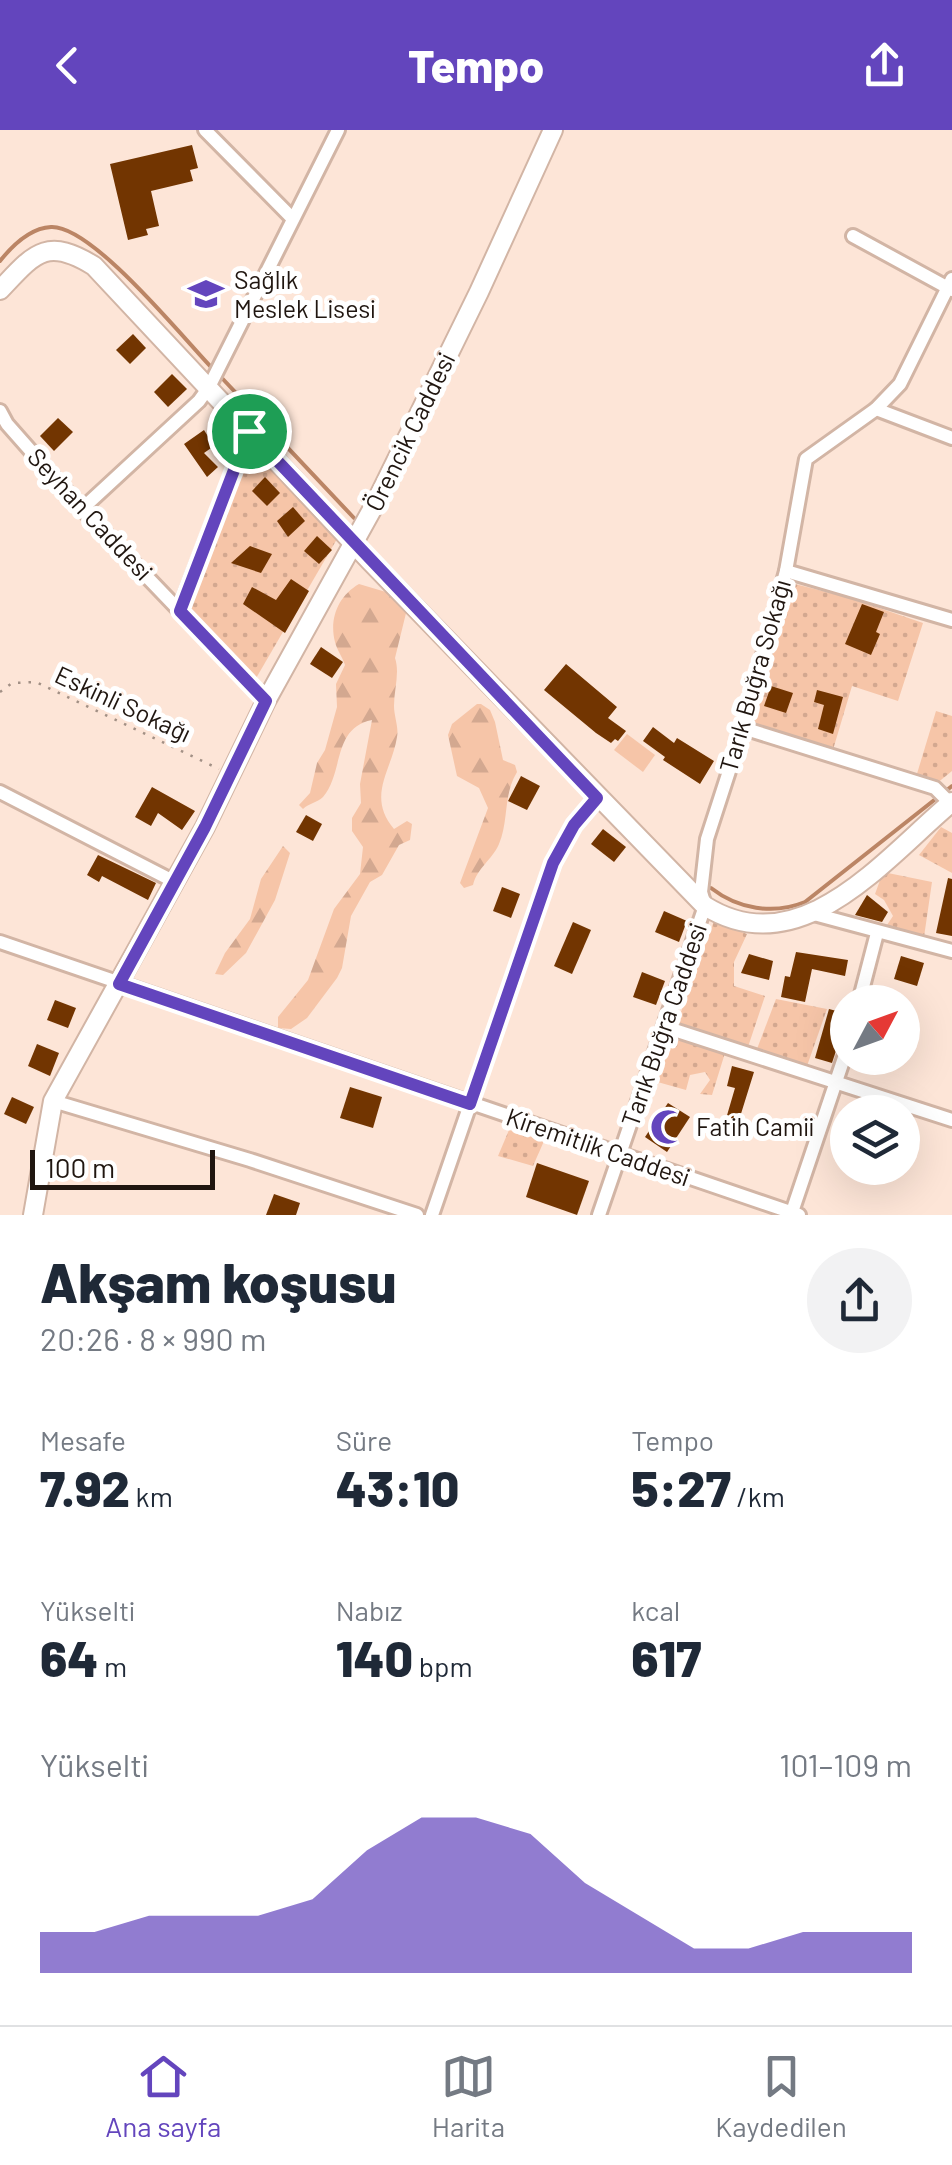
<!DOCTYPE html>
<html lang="tr">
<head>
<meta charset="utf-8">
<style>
  :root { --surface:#fff; --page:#f2f2f3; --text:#1f2937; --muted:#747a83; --line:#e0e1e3; --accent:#6345bd }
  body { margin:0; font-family:Barlow,sans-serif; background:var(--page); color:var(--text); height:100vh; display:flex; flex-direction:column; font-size:38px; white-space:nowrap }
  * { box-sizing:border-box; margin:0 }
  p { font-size:32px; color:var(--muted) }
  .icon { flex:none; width:55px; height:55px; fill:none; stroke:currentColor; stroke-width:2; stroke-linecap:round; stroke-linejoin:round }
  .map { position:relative; height:1085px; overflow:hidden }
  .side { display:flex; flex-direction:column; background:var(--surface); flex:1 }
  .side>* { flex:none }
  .needle { width:65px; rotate:49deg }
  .tools { position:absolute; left:830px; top:855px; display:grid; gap:20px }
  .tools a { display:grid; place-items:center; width:90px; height:90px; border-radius:50%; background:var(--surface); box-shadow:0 10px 40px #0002; font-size:50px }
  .scale { position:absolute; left:30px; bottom:25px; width:185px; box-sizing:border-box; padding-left:10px; border:5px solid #201610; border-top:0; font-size:28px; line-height:35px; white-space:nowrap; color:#201610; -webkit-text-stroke:8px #fff; paint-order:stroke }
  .pin { position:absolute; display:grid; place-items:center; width:85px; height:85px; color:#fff; margin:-42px; border:5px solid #fff; border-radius:50%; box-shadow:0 2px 10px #0007 }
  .round { display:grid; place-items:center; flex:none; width:105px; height:105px; border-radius:52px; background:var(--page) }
  .headline { display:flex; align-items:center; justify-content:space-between; height:170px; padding:0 40px }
  h1 { font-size:55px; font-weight:800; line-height:75px }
  .stats { display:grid; grid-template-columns:repeat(3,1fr); gap:15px; height:170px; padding:10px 40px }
  .stats div { display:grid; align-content:center }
  .stats b { font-size:50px; font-weight:800 }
  .stats small { font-size:28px; font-weight:400 }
  .stats p { font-size:28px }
  .chart { height:280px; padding:20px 40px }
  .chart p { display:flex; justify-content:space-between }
  .chart svg { width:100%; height:180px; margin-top:10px; fill:var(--accent); opacity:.7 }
  header { display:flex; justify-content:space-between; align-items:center; height:130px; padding:0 40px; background:var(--accent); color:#fff; font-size:45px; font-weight:800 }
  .dock { display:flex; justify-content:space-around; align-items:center; height:140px; border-top:2px solid var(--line); background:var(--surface); font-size:28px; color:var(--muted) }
  .dock a { display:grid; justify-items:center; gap:5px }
  .dock .selected { color:var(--accent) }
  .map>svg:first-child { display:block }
  .green { fill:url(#green-dots) }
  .forest { fill:url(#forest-firs) }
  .pitch { fill:#f6c5a8 }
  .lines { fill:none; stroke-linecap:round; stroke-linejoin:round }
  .stream { stroke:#bb8565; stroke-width:4 }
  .building { fill:#723501 }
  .street-casing { stroke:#d2b5a5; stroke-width:18 }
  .secondary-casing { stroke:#d2b5a5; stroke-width:22 }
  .path { stroke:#a29085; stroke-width:2.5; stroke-dasharray:2.5 8; stroke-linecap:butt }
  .street { stroke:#fff; stroke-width:12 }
  .secondary { stroke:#fff; stroke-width:18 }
  .route-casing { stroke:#fff; stroke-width:20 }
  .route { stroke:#6345bd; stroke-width:12 }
  .labels { text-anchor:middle; stroke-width:10; stroke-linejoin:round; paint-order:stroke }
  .poi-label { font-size:25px; fill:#201610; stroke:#fff; text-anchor:start }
  .street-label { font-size:25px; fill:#201610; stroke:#fff }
</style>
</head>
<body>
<header><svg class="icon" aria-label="back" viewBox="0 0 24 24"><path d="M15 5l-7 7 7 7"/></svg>Tempo<svg class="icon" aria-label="share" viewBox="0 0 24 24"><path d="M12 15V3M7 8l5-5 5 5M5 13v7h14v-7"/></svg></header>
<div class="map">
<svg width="952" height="1085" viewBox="0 0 952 1085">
  <defs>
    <pattern id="green-dots" width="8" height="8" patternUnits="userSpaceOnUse" patternTransform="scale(2.5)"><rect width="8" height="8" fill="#f6c5a8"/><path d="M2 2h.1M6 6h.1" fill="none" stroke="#d3a890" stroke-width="1.8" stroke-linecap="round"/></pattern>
    <pattern id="forest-firs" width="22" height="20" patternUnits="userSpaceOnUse" patternTransform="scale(2.5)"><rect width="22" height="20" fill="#f6c5a8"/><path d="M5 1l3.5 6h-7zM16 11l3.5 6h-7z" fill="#d3a890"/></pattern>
  </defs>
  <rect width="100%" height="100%" fill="#fde5d7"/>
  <g class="green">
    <path d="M 251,319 L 337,409 L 255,550 L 187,477 Z"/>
    <path d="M 791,453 L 850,468 L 923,493 L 898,571 L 852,556 L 832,623 L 750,596 Z"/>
    <path d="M 936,581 L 952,586 L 952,641 L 936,654 L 916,647 Z"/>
    <path d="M 941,697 L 952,703 L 952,743 L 919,725 Z"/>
    <path d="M 883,742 L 932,752 L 924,807 L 885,798 L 893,786 L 884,770 L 875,764 Z"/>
    <path d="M 714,791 L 747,804 L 734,832 L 734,856 L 765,866 L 748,917 L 677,893 Z"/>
    <path d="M 776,869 L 827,879 L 807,936 L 757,919 Z"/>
    <path d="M 670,906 L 725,923 L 712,965 L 700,964 L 710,950 L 705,942 L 690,945 L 686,960 L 654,951 Z"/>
    <path d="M 509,1000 L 544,1011 L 533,1036 L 498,1026 Z"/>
  </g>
  <g class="forest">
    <path d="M 359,454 L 396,465 L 408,475 L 395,528 C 400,543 394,559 394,576 C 394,586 399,598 397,607 C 392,640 366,666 394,699 L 407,691 L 412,694 L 410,710 L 399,715 L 382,745 L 370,752 L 351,786 L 342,838 L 337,848 L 307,888 L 291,899 L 278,898 L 278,887 L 308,850 L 334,779 L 360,744 L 363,717 L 352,701 L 352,688 L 361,673 L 360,654 L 372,590 C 332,598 344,643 323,667 C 317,673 309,673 303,679 L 299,675 L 310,663 L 317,633 L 325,620 L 337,577 L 336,554 L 345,535 C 342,526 337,520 335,512 C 329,489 338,466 359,454 Z"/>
    <path d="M 477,574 L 481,574 L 490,580 L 495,592 L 503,630 L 515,635 L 517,642 C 503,665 509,690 499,714 C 492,730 477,738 473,755 L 464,758 L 460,753 L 488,678 L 479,658 L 457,646 L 448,605 L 452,594 Z"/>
    <path d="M 283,716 L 290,723 L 275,770 L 246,823 L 223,845 L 215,844 L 225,823 L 250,789 L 261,749 Z"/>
  </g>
  <path class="pitch" d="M 627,604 L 655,625 L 643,642 L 614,620 Z"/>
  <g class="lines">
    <g class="stream">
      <path d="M 0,131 C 12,116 30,98 51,97 C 92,95 183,208 213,239"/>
      <path d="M 220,246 L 354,388"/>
      <path d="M 711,758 C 738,779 773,785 805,772 L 952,656"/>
    </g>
  </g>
  <g class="building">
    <path d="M 192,15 L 198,38 L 190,40 L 193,51 L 151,61 L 159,96 L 146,99 L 148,105 L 128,110 L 110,34 Z"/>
    <path d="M 133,204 L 146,218 L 130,234 L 116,220 Z"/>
    <path d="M 172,244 L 187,259 L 168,277 L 154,262 Z"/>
    <path d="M 58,288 L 73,302 L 54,321 L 40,306 Z"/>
    <path d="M 204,300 L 214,316 L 204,323 L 218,337 L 207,347 L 184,314 Z"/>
    <path d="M 265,347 L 280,363 L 267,376 L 252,361 Z"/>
    <path d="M 293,377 L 305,391 L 288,407 L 277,391 Z"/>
    <path d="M 317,406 L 332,420 L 319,434 L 304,421 Z"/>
    <path d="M 250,416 L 272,424 L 261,443 L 231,433 Z"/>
    <path d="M 291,449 L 309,461 L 285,503 L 243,474 L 252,457 L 276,470 Z"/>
    <path d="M 862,474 L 884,482 L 876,502 L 880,504 L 871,525 L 845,514 Z"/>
    <path d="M 321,517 L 343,532 L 332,548 L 310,534 Z"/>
    <path d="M 566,534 L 617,577 L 608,588 L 626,601 L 618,611 L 615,609 L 611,613 L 596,603 L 544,560 Z"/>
    <path d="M 771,556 L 793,563 L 786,583 L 764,576 Z"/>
    <path d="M 817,560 L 843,567 L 833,604 L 818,599 L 824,575 L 814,572 Z"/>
    <path d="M 653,597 L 674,613 L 677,608 L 714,631 L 700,654 L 663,630 L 665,627 L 643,611 Z"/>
    <path d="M 521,646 L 540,656 L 527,680 L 508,671 Z"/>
    <path d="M 152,657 L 195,681 L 182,700 L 158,683 L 151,696 L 135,687 Z"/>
    <path d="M 306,685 L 322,694 L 313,711 L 296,702 Z"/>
    <path d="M 603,699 L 626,717 L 614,732 L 591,714 Z"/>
    <path d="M 98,725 L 156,753 L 148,770 L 102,746 L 99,752 L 87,745 Z"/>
    <path d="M 948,748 L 952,749 L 952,806 L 936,803 Z"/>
    <path d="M 502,757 L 520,764 L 511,788 L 493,781 Z"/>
    <path d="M 867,765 L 888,782 L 882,792 L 855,785 Z"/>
    <path d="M 664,781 L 687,791 L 679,812 L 655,802 Z"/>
    <path d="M 573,792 L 591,800 L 572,844 L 554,836 Z"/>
    <path d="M 796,822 L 848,830 L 845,846 L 812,839 L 805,872 L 781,867 L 785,846 L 790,847 Z"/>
    <path d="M 749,824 L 773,831 L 769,850 L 741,843 Z"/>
    <path d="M 901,826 L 924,833 L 917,856 L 894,849 Z"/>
    <path d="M 642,842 L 665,851 L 656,875 L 633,867 Z"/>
    <path d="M 55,870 L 76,878 L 68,898 L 47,890 Z"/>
    <path d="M 829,879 L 848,884 L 832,933 L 815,928 Z"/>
    <path d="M 37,914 L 59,923 L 50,946 L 28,936 Z"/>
    <path d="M 732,936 L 754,942 L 735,1003 L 723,999 L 735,958 L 727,956 Z"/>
    <path d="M 350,957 L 382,967 L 373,998 L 340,988 Z"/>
    <path d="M 12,967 L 34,977 L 26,994 L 4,984 Z"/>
    <path d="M 668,973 L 690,987 L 667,1022 L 645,1007 Z"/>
    <path d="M 537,1033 L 589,1051 L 577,1085 L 526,1067 Z"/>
    <path d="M 274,1064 L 300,1073 L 296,1085 L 266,1085 Z"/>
  </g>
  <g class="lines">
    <defs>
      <g id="street">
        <path d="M 205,0 L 292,88"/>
        <path d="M 853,106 L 952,160"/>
        <path d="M 876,279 L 952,308"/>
        <path d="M 0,281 L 7,294 L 82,379 L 266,571"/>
        <path d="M 82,379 L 199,271 L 209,257 L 338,0"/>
        <path d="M 786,441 L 952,490"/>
        <path d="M 179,481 L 249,301"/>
        <path d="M 743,598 L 935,658 L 950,673"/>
        <path d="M 0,662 L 175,752"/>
        <path d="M 814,784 L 952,821"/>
        <path d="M 0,812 L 799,1085"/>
        <path d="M 859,872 L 877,803"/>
        <path d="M 665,897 L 952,990"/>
        <path d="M 53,971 L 250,1030 L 417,1085"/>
        <path d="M 432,1085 L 553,733 L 574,695 L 597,668"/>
        <path d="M 599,1085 L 705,776 L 701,762 L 707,709 L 743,598 L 786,441 L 806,329 L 876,279 L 900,254 L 952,149"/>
        <path d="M 791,1085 L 848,916"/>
      </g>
      <g id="secondary">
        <path d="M 0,160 C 34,124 46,106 94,136 L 370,431 L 705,776 C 801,836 885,728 952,672"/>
        <path d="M 33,1085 L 53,971 L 205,697 L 266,571 L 374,376 L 479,162 L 553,0"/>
      </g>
    </defs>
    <use href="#street" class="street-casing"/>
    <use href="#secondary" class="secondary-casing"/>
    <path class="path" d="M 0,562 L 12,553 L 36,552 L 219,639"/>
    <use href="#street" class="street"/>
    <use href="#secondary" class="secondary"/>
  </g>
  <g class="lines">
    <defs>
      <path id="route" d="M 249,301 L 597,668 L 574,695 L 553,733 L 470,974 L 119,854 L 205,697 L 266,571 L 180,481 Z"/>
    </defs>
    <use href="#route" class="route-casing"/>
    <use href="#route" class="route"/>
  </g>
  <defs>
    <symbol id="school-bare" viewBox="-9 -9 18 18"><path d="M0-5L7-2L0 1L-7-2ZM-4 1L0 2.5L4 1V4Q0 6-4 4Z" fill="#6345bd" stroke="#fff" stroke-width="2.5" paint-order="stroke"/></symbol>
    <symbol id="mosque-bare" viewBox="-9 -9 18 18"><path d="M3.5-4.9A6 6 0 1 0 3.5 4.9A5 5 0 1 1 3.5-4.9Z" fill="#6345bd" stroke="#fff" stroke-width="2.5" paint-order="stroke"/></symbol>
  </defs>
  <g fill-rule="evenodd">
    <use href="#school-bare" x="181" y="139" width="50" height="50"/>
    <use href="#mosque-bare" x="643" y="972" width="50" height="50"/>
  </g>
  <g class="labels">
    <g class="poi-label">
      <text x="234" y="159">Sağlık<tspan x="234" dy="29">Meslek Lisesi</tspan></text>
      <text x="696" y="1006">Fatih Camii</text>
    </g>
    <g class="street-label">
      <text transform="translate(410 302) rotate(-64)" y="9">Örencik Caddesi</text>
      <text transform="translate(90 384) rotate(47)" y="9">Seyhan Caddesi</text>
      <text transform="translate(755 546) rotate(-74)" y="9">Tarık Buğra Sokağı</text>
      <text transform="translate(123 574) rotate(25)" y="9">Eskinli Sokağı</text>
      <text transform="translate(664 895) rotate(-71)" y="9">Tarık Buğra Caddesi</text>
      <text transform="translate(598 1017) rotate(19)" y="9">Kiremitlik Caddesi</text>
    </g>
  </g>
</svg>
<div class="tools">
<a><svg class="needle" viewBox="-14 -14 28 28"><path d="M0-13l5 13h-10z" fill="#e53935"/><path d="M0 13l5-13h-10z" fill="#747a83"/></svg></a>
<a><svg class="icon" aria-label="layers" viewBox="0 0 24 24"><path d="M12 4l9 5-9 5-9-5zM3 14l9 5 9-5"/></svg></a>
</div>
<div class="scale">100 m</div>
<div class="pin" style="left:249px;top:301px;background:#1e9e55"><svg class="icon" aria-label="arrive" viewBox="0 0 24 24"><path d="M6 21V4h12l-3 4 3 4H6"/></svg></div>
</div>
<section class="side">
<div class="headline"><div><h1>Akşam koşusu</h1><p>20:26 · 8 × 990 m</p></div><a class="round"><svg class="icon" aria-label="share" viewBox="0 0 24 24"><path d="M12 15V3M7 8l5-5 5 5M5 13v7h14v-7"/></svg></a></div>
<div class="stats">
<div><p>Mesafe</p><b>7.92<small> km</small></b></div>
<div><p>Süre</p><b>43:10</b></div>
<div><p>Tempo</p><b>5:27<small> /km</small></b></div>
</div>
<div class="stats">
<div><p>Yükselti</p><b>64<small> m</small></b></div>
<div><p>Nabız</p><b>140<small> bpm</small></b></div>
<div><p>kcal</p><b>617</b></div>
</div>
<div class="chart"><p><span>Yükselti</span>101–109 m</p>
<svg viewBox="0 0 160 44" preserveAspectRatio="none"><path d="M0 44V34L10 34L20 30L30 30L40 30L50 26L60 14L70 6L80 6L90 10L100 22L110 30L120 38L130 38L140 34L150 34L160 34V44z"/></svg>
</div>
</section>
<nav class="dock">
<a class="selected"><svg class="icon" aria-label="home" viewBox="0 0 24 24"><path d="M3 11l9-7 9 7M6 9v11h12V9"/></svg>Ana sayfa</a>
<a><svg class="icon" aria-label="map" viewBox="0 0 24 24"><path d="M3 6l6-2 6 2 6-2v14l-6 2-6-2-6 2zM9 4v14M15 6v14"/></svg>Harita</a>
<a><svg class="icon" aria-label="saved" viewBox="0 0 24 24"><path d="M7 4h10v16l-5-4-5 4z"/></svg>Kaydedilen</a>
</nav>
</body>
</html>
